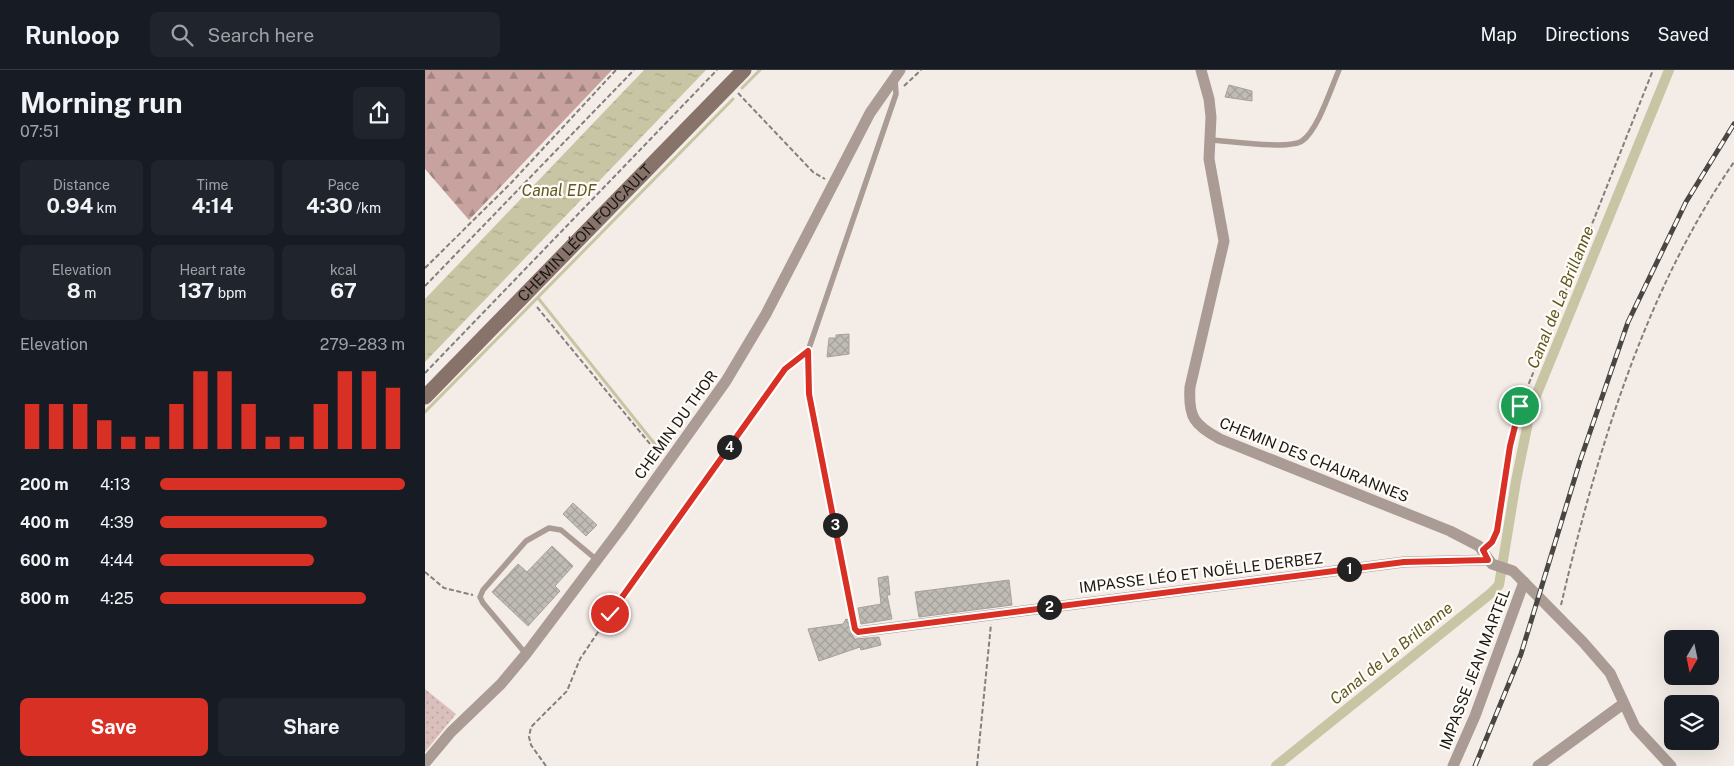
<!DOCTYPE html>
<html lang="en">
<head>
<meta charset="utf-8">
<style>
  :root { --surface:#171b24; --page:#20242c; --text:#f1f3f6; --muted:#9ea1a6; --line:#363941; --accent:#d93025 }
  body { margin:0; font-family:"Public Sans",sans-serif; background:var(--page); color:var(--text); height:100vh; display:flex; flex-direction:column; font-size:19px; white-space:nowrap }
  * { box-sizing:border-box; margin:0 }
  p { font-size:16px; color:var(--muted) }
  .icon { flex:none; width:28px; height:28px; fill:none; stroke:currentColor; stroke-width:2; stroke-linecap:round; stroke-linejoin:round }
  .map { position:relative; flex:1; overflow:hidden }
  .panel { display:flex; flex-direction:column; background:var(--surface); width:425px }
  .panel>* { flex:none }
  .needle { width:32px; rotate:189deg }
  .fabs { position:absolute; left:1239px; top:560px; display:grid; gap:10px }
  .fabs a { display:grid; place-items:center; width:55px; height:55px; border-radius:8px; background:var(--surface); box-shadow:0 5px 20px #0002; font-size:25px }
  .pin { position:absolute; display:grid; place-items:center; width:42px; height:42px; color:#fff; margin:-21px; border:2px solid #fff; border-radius:50%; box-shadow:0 1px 5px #0007 }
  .km { position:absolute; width:25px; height:25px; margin:-12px; border-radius:50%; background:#222; color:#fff; font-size:14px; line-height:25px; text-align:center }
  .round { display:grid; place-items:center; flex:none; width:52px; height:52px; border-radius:8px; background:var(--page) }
  .overview { display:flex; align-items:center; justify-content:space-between; height:85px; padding:0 20px }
  h1 { font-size:28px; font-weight:700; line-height:38px }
  .figures { display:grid; grid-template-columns:repeat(3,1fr); gap:8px; height:85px; padding:5px 20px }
  .figures div { display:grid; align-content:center; border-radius:8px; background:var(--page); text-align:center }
  .figures b { font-size:21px; font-weight:700 }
  .figures small { font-size:14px; font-weight:400 }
  .figures p { font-size:14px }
  .chart { height:140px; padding:10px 20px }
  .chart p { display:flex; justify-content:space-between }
  .chart svg { width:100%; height:90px; margin-top:5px; stroke:var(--accent); stroke-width:6 }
  .action { display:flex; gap:10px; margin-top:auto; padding:10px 20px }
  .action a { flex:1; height:58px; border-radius:8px; background:var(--accent); color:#fff; font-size:20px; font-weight:700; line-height:58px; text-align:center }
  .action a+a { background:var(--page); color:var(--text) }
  ul { padding:0 20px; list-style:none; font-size:16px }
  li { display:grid; grid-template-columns:80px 60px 1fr; align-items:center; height:38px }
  li i { height:12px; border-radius:6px; background:var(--accent) }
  header { display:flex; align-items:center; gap:30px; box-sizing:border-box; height:70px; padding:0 25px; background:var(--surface); border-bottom:1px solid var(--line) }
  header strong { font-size:24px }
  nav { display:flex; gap:28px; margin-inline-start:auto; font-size:18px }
  .search { width:350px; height:45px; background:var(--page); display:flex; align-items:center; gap:12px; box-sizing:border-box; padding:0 18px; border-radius:8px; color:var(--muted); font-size:19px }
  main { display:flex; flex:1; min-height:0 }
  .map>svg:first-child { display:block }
  .grass { fill:url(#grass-dots) }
  .forest { fill:url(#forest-firs) }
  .water { fill:url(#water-ripples) }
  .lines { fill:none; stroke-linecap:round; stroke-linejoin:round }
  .stream { stroke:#c8c5a4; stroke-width:3 }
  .canal { stroke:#c8c5a4; stroke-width:10 }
  .building { fill:url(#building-cross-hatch); stroke:#a6a29b }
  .path { stroke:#837f7b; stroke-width:2; stroke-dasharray:5 2.5; stroke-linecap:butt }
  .lane { stroke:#aa9b95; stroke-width:5.5 }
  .street { stroke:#aa9b95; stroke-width:11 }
  .secondary { stroke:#88736a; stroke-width:15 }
  .rail-casing { stroke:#494643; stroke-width:5 }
  .rail { stroke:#fffbf7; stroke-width:3; stroke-dasharray:9; stroke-linecap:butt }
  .route-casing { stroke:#fff; stroke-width:10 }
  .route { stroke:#d93025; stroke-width:6 }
  .labels { text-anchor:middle; stroke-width:4.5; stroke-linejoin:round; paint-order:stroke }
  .street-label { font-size:15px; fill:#1b1917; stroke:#fffbf7 }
  .water-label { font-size:16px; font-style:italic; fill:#5e5822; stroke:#fffbf7 }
</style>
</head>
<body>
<header>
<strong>Runloop</strong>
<div class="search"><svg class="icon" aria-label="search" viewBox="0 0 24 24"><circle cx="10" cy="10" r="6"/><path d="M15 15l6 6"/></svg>Search here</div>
<nav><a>Map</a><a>Directions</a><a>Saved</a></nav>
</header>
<main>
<section class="panel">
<div class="overview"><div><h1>Morning run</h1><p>07:51</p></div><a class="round"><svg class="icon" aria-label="share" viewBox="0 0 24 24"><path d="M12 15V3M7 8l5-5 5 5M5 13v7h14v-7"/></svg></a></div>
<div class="figures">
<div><p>Distance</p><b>0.94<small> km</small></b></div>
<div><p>Time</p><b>4:14</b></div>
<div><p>Pace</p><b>4:30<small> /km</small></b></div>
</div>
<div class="figures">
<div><p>Elevation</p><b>8<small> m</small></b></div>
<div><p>Heart rate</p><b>137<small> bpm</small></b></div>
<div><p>kcal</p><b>67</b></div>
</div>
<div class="chart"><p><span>Elevation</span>279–283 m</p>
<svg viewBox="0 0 160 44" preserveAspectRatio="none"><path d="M5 44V22M15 44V22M25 44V22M35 44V30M45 44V38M55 44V38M65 44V22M75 44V6M85 44V6M95 44V22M105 44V38M115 44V38M125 44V22M135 44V6M145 44V6M155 44V14"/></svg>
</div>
<ul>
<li><b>200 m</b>4:13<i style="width:100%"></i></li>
<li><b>400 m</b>4:39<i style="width:68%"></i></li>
<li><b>600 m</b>4:44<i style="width:63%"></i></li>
<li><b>800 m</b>4:25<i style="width:84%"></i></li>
</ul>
<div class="action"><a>Save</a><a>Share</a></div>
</section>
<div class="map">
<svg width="1309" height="696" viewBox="0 0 1309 696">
  <defs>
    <pattern id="grass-dots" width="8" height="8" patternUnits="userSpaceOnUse" patternTransform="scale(1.25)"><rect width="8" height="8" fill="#dabfbd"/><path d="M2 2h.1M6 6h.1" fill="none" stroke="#baa4a2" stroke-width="1.8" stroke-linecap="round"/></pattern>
    <pattern id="forest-firs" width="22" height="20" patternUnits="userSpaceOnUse" patternTransform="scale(1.25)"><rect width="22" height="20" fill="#c7a29f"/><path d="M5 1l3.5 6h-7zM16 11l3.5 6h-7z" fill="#a18381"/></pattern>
    <pattern id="water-ripples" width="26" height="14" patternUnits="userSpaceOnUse" patternTransform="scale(1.25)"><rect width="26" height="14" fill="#c8c5a4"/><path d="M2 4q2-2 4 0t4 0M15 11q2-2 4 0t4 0" fill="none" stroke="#aba98c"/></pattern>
    <pattern id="building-cross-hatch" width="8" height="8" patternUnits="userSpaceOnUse" patternTransform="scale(1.25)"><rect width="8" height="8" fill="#c0bcb5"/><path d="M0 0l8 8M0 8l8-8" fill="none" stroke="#a4a19b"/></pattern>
  </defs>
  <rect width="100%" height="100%" fill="#f4ede7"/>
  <path class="grass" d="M 0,619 L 31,644 L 0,682 Z"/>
  <path class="forest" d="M 0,0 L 187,0 L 44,150 L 0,99 Z"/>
  <path class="water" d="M 219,0 L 281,0 L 0,292 L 0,229 Z"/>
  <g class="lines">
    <g class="stream">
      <path d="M 317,18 L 335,0"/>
      <path d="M 113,228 L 237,383"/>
      <path d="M 0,342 L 308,29"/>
    </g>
    <path class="canal" d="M 851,696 L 1065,524 L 1074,515 L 1091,411 L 1106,338 L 1244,0"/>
  </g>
  <g class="building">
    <path d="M 804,15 L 827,21 L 827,31 L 800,27 Z"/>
    <path d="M 424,264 L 424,284 L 402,287 L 404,268 L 411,268 L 411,265 Z"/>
    <path d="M 148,433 L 172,455 L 161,466 L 138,444 Z"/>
    <path d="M 127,476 L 148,496 L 130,516 L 135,521 L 103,556 L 67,522 L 93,494 L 102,502 Z"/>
    <path d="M 463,506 L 465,525 L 462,525 L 467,549 L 436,554 L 433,538 L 456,534 L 453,508 Z"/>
    <path d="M 584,510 L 587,535 L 494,547 L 490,522 Z"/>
    <path d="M 421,549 L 424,550 L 426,563 L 430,569 L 454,567 L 456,575 L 436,580 L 435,577 L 394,591 L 383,559 L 418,554 Z"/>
  </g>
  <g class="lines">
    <g class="path">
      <path d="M 479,16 L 496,0"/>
      <path d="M 313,23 L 388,102 L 400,109"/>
      <path d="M 0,198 L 86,113 L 191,0"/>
      <path d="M 0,216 L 209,0"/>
      <path d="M 112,237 L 235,386"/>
      <path d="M 0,303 L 292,0"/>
      <path d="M 1065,473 L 1072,461 L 1088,358 L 1095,336 L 1228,0"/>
      <path d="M 0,502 L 19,518 L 48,525"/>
      <path d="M 1136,535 C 1172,382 1219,223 1309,92"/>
      <path d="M 121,696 L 106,675 L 104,667 L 106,657 L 142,621 L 155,589 L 215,499 L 360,299 L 375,287"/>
      <path d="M 552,696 L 566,554"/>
    </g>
    <g class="lane">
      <path d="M 786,70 C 804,71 864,80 877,71 C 893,60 906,18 914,0"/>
      <path d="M 433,562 L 430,559 L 384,324 L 383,281 L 471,24 L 470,9"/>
      <path d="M 101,584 L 58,533 L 55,527 L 58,520 L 101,471 L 124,458 L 136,460 L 172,490"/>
    </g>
    <g class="street">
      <path d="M 776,0 L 784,29 L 786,47 L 784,89 L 799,171 L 765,317 C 763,347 769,355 795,369 L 1025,461 L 1054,476 L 1067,494 L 1088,501 L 1158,572 L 1185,603 L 1210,657 L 1246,696"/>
      <path d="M 433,562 L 979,492 L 1063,490"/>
      <path d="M 0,693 L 26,662 L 76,614 L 101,584 L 196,458 L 301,311 L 341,244 L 445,43 L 475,0"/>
      <path d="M 1028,696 L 1050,646 L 1099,512"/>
      <path d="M 1113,696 L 1198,634"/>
    </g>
    <path class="secondary" id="s1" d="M 0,327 L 319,0"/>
    <defs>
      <path id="rail" d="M 1050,696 L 1096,584 L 1155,391 L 1203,252 L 1261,132 L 1309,54"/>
    </defs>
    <use href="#rail" class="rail-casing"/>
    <use href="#rail" class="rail"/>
  </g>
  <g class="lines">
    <defs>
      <path id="route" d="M 185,544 L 360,299 L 383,281 L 384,324 L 430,559 L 433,562 L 979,492 L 1063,490 L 1058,480 L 1067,472 L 1072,461 L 1085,376 L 1095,336"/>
    </defs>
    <use href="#route" class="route-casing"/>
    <use href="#route" class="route"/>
  </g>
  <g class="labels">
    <g class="street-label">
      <text dy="5" stroke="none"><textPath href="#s1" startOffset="229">CHEMIN LÉON FOUCAULT</textPath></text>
      <text transform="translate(251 355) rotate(-54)" y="5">CHEMIN DU THOR</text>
      <text transform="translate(889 390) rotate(22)" y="5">CHEMIN DES CHAURANNES</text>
      <text transform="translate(776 503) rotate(-7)" y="5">IMPASSE LÉO ET NOËLLE DERBEZ</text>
      <text transform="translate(1050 599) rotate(-69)" y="5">IMPASSE JEAN MARTEL</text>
    </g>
    <g class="water-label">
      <text x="134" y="126">Canal EDF</text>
      <text transform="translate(1135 227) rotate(-68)" y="6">Canal de La Brillanne</text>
      <text transform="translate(966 583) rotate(-39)" y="6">Canal de La Brillanne</text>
    </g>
  </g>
</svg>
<div class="fabs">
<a><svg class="needle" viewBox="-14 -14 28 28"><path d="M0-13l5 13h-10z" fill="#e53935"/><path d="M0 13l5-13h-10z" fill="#9ea1a6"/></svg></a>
<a><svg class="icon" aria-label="layers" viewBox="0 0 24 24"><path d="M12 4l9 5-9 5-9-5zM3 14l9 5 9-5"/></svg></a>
</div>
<div class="pin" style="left:1095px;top:336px;background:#1e9e55"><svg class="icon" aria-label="arrive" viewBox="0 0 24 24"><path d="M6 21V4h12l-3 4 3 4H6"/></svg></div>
<div class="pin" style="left:185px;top:544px;background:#d93025"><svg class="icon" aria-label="check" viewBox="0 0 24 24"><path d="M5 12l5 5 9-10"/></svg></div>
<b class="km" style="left:924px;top:499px">1</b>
<b class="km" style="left:624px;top:537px">2</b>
<b class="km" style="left:410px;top:455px">3</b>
<b class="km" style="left:304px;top:377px">4</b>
</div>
</main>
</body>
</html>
